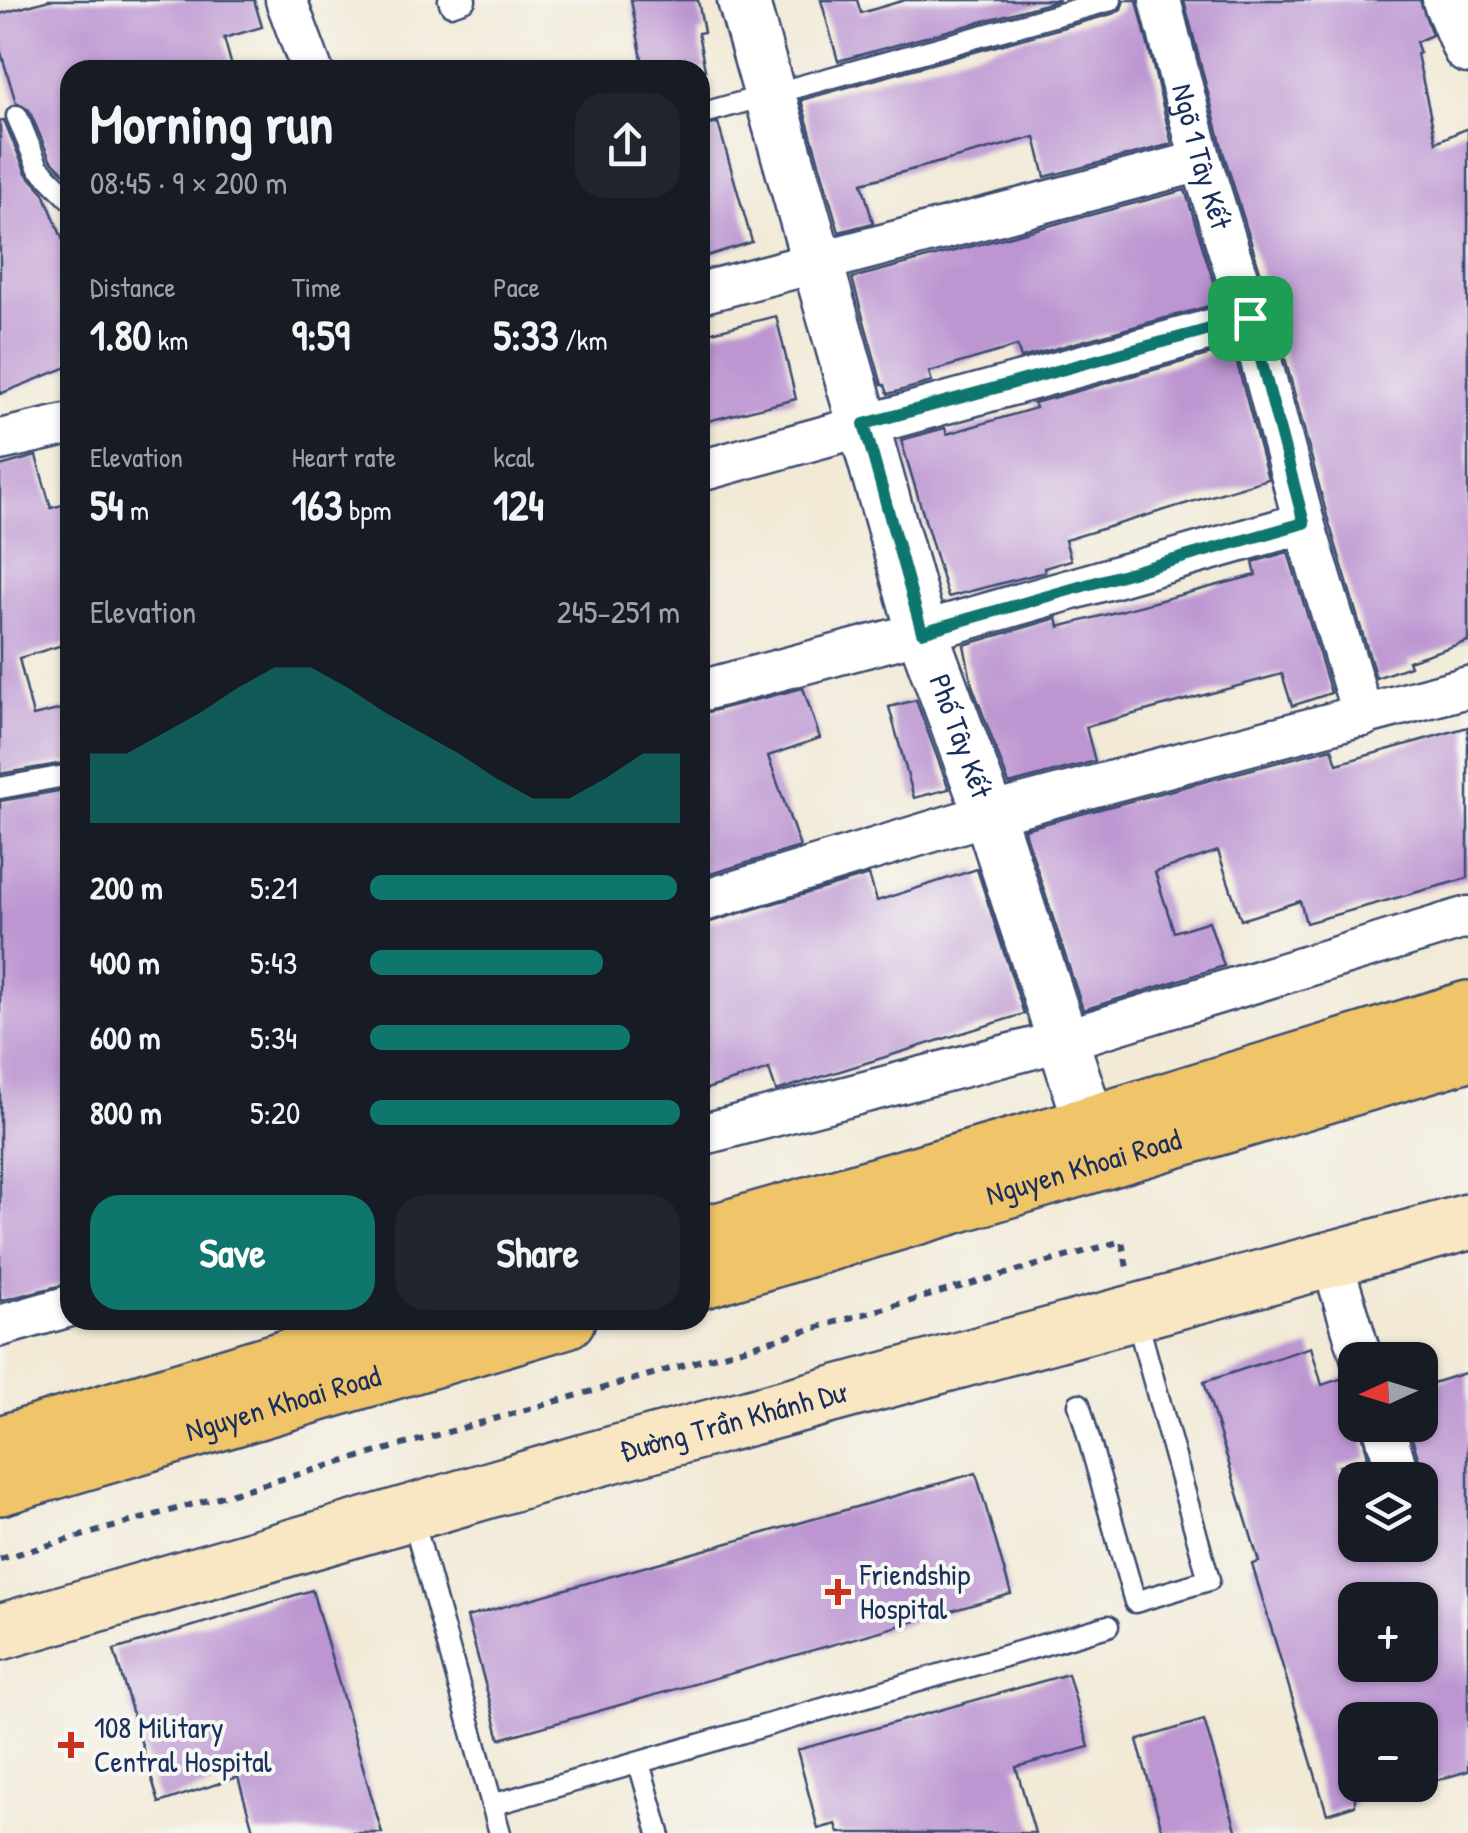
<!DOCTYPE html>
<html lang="en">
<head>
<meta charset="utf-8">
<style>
  :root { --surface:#171b24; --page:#20242c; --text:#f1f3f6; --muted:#9ea1a6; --accent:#0f766e }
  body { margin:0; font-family:"Patrick Hand",sans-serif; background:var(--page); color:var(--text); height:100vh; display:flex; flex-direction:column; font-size:38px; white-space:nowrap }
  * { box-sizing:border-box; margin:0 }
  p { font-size:32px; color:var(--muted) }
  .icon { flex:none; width:55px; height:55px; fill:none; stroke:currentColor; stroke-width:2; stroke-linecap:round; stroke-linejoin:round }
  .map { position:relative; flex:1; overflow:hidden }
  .details { position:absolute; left:60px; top:60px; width:650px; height:1270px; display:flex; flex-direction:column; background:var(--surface); border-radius:30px; box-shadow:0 2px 8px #0004 }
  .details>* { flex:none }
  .needle { width:65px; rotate:266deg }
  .tools { position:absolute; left:1338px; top:1342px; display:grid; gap:20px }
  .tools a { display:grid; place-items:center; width:100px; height:100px; border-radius:20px; background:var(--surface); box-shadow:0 2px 8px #0004; font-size:50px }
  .pin { position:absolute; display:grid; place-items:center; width:85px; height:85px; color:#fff; margin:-42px; border-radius:20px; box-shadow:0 5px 15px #0006 }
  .round { display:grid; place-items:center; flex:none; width:105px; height:105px; border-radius:30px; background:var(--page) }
  .headline { display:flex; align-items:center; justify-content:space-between; height:170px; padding:0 30px }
  h1 { font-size:55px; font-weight:700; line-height:75px }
  .metrics { display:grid; grid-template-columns:repeat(3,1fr); gap:15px; height:170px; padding:10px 30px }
  .metrics div { display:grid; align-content:center }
  .metrics b { font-size:42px; font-weight:700 }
  .metrics small { font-size:28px; font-weight:400 }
  .metrics p { font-size:28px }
  .chart { height:280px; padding:20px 30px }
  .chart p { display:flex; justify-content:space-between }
  .chart svg { width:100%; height:180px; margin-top:10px; fill:var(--accent); opacity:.7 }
  .primary-button { display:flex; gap:20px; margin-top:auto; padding:20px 30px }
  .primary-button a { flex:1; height:115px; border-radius:30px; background:var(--accent); color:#fff; font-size:40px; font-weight:700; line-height:115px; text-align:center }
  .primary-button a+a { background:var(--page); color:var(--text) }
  ul { padding:0 30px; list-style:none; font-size:32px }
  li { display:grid; grid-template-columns:160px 120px 1fr; align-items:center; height:75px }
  li i { height:25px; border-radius:12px; background:var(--accent) }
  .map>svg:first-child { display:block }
  .building { fill:#bc95d1; fill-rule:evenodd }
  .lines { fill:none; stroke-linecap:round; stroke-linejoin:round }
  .service-casing { stroke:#3b4b70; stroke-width:25 }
  .minor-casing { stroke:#3b4b70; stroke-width:45 }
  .tertiary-casing { stroke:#3b4b70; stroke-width:55 }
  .secondary-casing { stroke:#3b4b70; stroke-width:60 }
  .primary-casing { stroke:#3b4b70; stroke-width:60 }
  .path { stroke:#3b4b70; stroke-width:6; stroke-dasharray:8 8; stroke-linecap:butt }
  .service { stroke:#fff; stroke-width:20 }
  .minor { stroke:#fff; stroke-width:40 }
  .tertiary { stroke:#fff; stroke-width:50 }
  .secondary { stroke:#f9e7c3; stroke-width:55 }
  .primary { stroke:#f0c469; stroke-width:55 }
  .route-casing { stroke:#fff; stroke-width:20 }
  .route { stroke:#0f766e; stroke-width:12 }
  .poi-dot { fill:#c8321e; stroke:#f6f6f2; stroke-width:4 }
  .labels { text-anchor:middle; stroke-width:8; stroke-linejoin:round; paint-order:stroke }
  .street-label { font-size:30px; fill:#1b2f5e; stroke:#f6f6f2 }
  .poi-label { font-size:30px; fill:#1b2f5e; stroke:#f6f6f2; text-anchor:start }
</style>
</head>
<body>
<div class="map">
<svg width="1468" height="1833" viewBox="0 0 1468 1833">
  <rect width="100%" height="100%" fill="#f6f6f2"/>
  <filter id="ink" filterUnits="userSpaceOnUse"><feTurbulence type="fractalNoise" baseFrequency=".01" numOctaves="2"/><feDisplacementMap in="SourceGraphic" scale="20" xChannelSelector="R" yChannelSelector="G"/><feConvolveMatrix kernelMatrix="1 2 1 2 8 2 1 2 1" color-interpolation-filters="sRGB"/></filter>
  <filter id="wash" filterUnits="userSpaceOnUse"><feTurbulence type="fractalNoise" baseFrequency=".0048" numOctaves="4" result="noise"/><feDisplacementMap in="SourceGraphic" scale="40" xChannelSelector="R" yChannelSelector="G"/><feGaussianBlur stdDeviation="2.25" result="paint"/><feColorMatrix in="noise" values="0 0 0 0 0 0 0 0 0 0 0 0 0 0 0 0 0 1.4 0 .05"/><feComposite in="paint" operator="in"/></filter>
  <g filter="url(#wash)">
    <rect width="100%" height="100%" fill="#f2ead7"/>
    <g id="blocks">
      <g class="building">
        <path d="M 49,0 L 254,0 L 262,27 L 224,38 L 233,70 L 70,70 L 70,179 L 50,159 L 29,110 L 16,103 L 0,49 L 0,14 Z"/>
        <path d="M 631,0 L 698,0 L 704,32 L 698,33 L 705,70 L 644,70 Z"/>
        <path d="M 821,0 L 857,0 L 861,13 L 905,0 L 1060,0 L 838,61 Z"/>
        <path d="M 1124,0 L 1137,0 L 1172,144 L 1045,177 L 1035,137 L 963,156 L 862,183 L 873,223 L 839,232 L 801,100 L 1115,13 L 1121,9 Z"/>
        <path d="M 1184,0 L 1420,0 L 1432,35 L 1416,42 L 1420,53 L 1417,54 L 1436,142 L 1468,128 L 1468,641 L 1408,661 L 1410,666 L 1376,678 L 1327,516 L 1273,313 L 1224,155 Z"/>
        <path d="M 4,120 L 26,173 L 44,193 L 70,258 L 70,366 L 0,394 L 0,121 Z"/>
        <path d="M 718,123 L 752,242 L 700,258 L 700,127 Z"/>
        <path d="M 1185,190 L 1220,303 L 1021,358 L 1017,346 L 929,372 L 932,382 L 888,394 L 885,385 L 882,385 L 852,278 Z"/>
        <path d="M 776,316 L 796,399 L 700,423 L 700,335 Z"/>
        <path d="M 1233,348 L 1268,479 L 1065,540 L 1071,560 L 1044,568 L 1045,572 L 948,597 L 901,440 L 945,428 L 947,434 L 1036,408 L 1034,403 Z"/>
        <path d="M 36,456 L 51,508 L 70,503 L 69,643 L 19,658 L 33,716 L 70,707 L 70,762 L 0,774 L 0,466 Z"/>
        <path d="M 1288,552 L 1331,693 L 1292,706 L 1282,674 L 1086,727 L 1095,761 L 1009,784 L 972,685 L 964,645 L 1057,618 L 1059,627 L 1256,575 L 1253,562 Z"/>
        <path d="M 803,688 L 820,738 L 768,756 L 800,847 L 700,877 L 700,714 Z"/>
        <path d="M 916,700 L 949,789 L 914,798 L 889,707 Z"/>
        <path d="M 1468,727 L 1468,878 L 1306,923 L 1300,901 L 1241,920 L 1218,851 L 1155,872 L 1174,932 L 1209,921 L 1224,966 L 1083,1010 L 1024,829 L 1332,748 L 1337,764 Z"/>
        <path d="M 70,789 L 70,1283 L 0,1301 L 0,801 Z"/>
        <path d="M 977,869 L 1024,1014 L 776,1091 L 769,1069 L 700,1091 L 700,925 L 869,875 L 877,901 Z"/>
        <path d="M 1311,1347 L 1322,1385 L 1346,1377 L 1355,1382 L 1355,1425 L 1360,1425 L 1368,1457 L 1339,1466 L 1355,1516 L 1355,1545 L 1420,1545 L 1423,1474 L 1408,1425 L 1420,1425 L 1420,1387 L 1468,1372 L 1468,1771 L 1420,1785 L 1420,1720 L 1355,1720 L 1355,1805 L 1327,1814 L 1252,1564 L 1259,1562 L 1204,1382 ZM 1355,1600 L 1420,1600 L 1420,1665 L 1355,1665 Z"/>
        <path d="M 976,1473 L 1011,1594 L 500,1739 L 467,1617 Z"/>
        <path d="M 312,1590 L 382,1833 L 254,1833 L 238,1777 L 159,1803 L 114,1650 Z"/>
        <path d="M 1068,1674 L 1089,1747 L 1016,1767 L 1035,1833 L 839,1833 L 836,1824 L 818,1829 L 797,1750 Z"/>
        <path d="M 1204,1720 L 1237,1833 L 1163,1833 L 1137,1740 Z"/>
      </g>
    </g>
  </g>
  <g filter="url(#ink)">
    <use href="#blocks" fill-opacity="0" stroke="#3b4b70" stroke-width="2.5"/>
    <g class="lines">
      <defs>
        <g id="service">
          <path d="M 449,0 L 451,5 L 465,0"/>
          <path d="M 700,114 L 1111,0"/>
          <path d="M 17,116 L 38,167 L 70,199"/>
          <path d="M 0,788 L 70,775"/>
          <path d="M 1079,1404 L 1135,1602 L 1209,1580 L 1135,1313"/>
          <path d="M 412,1516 L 500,1833"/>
          <path d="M 639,1763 L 659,1833"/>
          <path d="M 492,1805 L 1108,1626"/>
        </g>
        <g id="minor">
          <path d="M 286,0 L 312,70"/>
          <path id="s1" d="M 1160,0 L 1201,161 L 1250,319 L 1304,523 L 1363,716"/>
          <path d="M 700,293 L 1201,161"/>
          <path d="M 0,440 L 70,424"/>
          <path d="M 700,471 L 1250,319"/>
          <path d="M 700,691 L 922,632 L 1304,523"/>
          <path d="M 700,902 L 989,814 L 1468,687"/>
          <path d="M 700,1135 L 1061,1041 L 1468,917"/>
          <path d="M 1331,1258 L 1362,1360"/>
          <path d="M 0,1326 L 70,1306"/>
          <path d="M 1383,1425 L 1400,1480"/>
        </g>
        <g id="tertiary">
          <path id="s2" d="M 743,0 L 922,632 L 989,814 L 1090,1124"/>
          <path d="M 1448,0 L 1468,48"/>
        </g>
        <g id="secondary">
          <path id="s3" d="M 0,1632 L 592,1460 L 1468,1222"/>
        </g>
        <g id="primary">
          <path d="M 700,1236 L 1090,1124 L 1468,1009"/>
          <path id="s4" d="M 700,1281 L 1468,1053"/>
          <path d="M 0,1444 L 413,1320"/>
          <path id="s5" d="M 0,1487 L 567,1320"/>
        </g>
      </defs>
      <use href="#service" class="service-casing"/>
      <use href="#minor" class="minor-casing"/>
      <use href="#tertiary" class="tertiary-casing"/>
      <use href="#secondary" class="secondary-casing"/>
      <use href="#primary" class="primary-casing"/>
      <path class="path" d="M 0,1559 L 1122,1241 L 1127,1268"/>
      <use href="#service" class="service"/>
      <use href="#minor" class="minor"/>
      <use href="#tertiary" class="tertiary"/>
      <use href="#secondary" class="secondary"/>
      <use href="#primary" class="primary"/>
    </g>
  </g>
  <g class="lines" filter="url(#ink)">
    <defs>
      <path id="route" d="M 1250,318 L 1304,523 L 922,632 L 864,424 Z"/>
    </defs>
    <use href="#route" class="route-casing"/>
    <use href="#route" class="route"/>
  </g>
  <g class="poi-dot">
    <path d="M833 1577h10v10h10v10h-10v10h-10v-10h-10v-10h10z"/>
    <path d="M66 1730h10v10h10v10h-10v10h-10v-10h-10v-10h10z"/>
  </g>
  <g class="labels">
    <g class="street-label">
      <text dy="10" stroke="none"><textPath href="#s1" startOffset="162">Ngõ 1 Tây Kết</textPath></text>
      <text dy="10" stroke="none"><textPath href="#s2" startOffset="768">Phố Tây Kết</textPath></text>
      <text dy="10" stroke="none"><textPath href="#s4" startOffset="400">Nguyen Khoai Road</textPath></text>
      <text dy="10" stroke="none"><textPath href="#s5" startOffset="295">Nguyen Khoai Road</textPath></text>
      <text dy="10" stroke="none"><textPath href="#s3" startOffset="762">Đường Trần Khánh Dư</textPath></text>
    </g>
    <g class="poi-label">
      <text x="860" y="1585">Friendship<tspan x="860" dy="34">Hospital</tspan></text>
      <text x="94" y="1738">108 Military<tspan x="94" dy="34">Central Hospital</tspan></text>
    </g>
  </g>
</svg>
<div class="tools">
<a><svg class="needle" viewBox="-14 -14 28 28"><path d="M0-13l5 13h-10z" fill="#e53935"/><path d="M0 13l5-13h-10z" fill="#9ea1a6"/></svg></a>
<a><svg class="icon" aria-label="layers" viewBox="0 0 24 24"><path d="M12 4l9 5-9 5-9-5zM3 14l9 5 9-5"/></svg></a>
<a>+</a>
<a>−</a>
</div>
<div class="pin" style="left:1250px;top:318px;background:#1e9e55"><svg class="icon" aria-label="arrive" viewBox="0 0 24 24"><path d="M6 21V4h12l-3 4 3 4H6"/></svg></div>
<section class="details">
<div class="headline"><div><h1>Morning run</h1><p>08:45 · 9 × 200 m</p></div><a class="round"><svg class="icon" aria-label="share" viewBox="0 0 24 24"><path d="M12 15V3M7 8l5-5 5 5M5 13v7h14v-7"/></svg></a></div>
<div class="metrics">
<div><p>Distance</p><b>1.80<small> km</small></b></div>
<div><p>Time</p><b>9:59</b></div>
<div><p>Pace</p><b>5:33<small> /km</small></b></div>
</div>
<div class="metrics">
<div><p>Elevation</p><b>54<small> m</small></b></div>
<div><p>Heart rate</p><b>163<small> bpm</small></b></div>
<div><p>kcal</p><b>124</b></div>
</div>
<div class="chart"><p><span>Elevation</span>245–251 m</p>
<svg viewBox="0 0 160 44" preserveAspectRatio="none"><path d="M0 44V27L10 27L20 22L30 17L40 11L50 6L60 6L70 11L80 17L90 22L100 27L110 33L120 38L130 38L140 33L150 27L160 27V44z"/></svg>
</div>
<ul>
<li><b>200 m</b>5:21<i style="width:99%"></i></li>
<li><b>400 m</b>5:43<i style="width:75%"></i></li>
<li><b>600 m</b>5:34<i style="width:84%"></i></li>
<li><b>800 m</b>5:20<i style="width:100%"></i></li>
</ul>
<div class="primary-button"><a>Save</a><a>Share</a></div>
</section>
</div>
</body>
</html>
